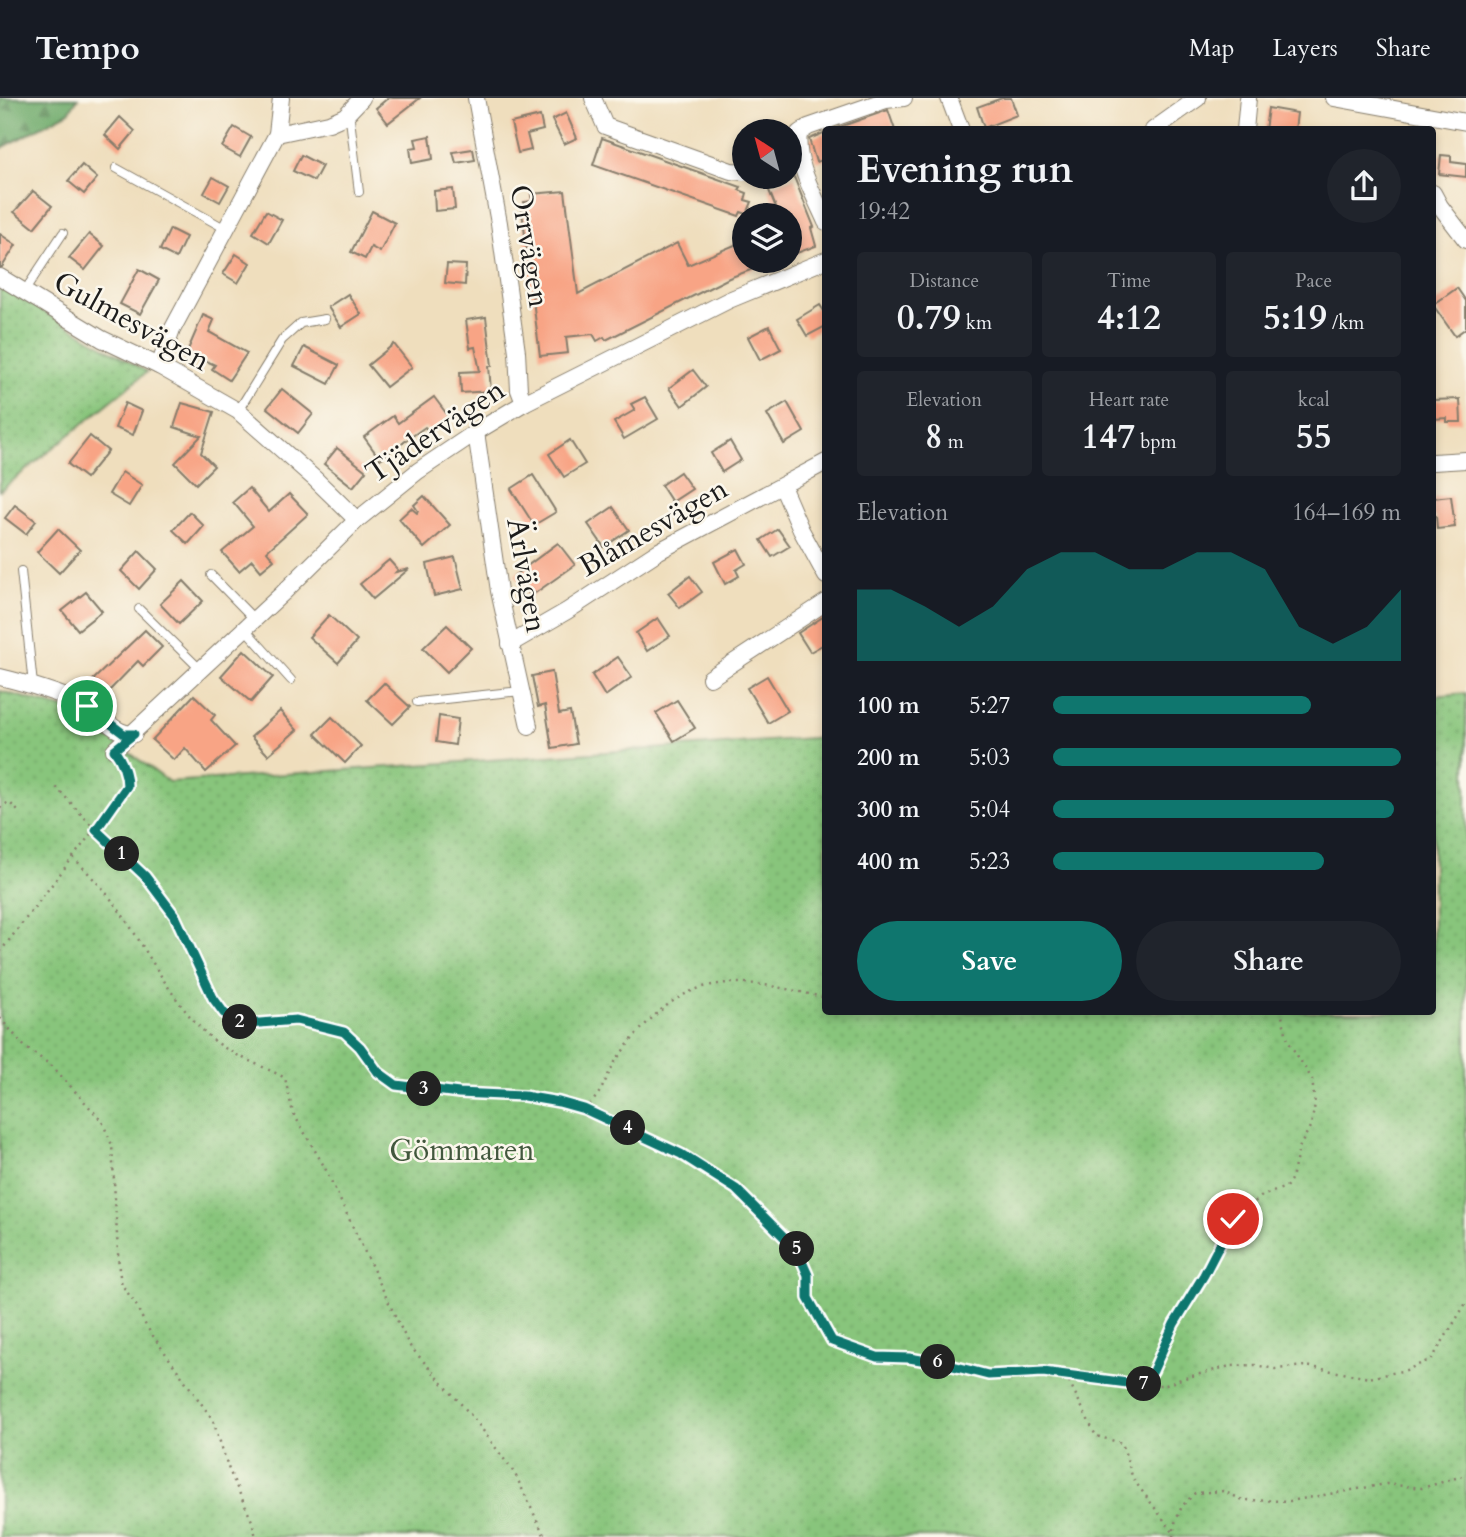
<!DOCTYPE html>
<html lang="en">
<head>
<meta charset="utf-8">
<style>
  :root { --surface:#171b24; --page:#20242c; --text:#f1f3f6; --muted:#9ea1a6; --line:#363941; --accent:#0f766e }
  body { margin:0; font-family:Cardo,serif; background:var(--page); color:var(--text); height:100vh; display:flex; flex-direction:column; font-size:26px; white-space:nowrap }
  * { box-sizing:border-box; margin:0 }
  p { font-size:23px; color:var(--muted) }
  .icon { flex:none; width:38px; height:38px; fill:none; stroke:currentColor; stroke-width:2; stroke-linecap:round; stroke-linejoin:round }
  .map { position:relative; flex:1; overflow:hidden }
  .sheet { position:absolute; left:822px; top:28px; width:614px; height:889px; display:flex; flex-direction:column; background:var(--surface); border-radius:7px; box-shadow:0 4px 10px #0003 }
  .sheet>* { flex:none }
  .needle { width:46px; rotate:324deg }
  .fabs { position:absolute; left:732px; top:21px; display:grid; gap:14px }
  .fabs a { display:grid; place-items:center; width:70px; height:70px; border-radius:50%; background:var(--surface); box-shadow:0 4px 10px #0003; font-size:35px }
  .pin { position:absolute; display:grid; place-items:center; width:60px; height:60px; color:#fff; margin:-30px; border:4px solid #fff; border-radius:50%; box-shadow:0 2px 7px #0007 }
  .km { position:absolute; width:35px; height:35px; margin:-18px; border-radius:50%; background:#222; color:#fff; font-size:19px; line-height:35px; text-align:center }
  .round { display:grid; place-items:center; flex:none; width:74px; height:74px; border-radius:37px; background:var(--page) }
  .headline { display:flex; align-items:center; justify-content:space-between; height:119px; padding:0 35px }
  h1 { font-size:38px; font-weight:700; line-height:52px }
  .figures { display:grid; grid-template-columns:repeat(3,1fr); gap:10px; height:119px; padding:7px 35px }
  .figures div { display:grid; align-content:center; border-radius:7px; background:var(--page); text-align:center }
  .figures b { font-size:35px; font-weight:700 }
  .figures small { font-size:19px; font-weight:400 }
  .figures p { font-size:19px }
  .chart { height:196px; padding:14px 35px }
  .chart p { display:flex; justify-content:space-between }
  .chart svg { width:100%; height:126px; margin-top:7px; fill:var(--accent); opacity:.7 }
  .primary-button { display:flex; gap:14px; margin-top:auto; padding:14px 35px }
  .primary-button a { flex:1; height:80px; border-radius:42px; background:var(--accent); color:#fff; font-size:28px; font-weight:700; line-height:80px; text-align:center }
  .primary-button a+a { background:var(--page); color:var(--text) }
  ul { padding:0 35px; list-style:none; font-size:23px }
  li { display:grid; grid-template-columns:112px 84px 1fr; align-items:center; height:52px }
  li i { height:18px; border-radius:9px; background:var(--accent) }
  header { display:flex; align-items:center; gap:42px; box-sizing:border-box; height:98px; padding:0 35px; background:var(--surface); border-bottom:2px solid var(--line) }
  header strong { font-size:33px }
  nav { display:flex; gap:38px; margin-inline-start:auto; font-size:24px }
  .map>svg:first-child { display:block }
  .forest { fill:url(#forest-firs); stroke:#456344; stroke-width:2 }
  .park { fill:url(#park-dots); stroke:#52704c; stroke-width:2 }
  .building { fill:#f8a485 }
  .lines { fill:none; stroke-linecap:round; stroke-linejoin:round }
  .lane-casing { stroke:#867d6c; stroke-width:10 }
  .street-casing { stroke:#867d6c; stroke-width:18 }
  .path { stroke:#867d6c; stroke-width:2.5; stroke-dasharray:2 5; stroke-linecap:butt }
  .lane { stroke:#fff; stroke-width:8 }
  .street { stroke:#fff; stroke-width:16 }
  .route-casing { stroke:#fff; stroke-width:14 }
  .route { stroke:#0f766e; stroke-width:9 }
  .labels { text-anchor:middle; stroke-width:5; stroke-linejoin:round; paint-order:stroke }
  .street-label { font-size:30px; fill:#1c1c1c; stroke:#fbf7ec }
  .park-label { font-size:30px; fill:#42573d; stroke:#fbf7ec }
</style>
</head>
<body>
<header>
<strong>Tempo</strong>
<nav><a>Map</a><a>Layers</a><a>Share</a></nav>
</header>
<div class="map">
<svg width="1466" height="1439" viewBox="0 0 1466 1439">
  <defs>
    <pattern id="forest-firs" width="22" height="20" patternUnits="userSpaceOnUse" patternTransform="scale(1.75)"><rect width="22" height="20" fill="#6eaa6b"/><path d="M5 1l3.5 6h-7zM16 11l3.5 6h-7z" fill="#5a8a57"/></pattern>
    <pattern id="park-dots" width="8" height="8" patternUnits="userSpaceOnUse" patternTransform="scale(1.75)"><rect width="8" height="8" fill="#88c57b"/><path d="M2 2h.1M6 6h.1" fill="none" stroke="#75a96a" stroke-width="1.8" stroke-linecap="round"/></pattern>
  </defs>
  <rect width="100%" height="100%" fill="#fbf7ec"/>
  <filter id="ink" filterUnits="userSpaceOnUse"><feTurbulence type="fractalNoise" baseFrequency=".0143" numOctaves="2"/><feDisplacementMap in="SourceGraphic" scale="14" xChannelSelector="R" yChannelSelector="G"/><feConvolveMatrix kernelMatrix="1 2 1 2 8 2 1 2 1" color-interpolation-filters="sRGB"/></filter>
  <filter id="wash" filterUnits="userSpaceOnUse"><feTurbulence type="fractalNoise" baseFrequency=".00686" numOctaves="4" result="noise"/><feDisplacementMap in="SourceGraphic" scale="28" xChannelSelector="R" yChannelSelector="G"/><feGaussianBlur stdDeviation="1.57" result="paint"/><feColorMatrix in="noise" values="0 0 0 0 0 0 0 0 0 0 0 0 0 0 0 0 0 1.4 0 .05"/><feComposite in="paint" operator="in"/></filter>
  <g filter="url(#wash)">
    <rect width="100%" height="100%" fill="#efdebd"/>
    <path class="forest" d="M 0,0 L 78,0 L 69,14 L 0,51 Z"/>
    <g class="park">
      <path d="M 0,188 L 147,274 L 0,393 Z"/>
      <path d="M 0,593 L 73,613 L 169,684 L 826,639 L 826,914 L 1433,914 L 1433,598 L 1466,595 L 1466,1439 L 0,1439 Z"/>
    </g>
    <g id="blocks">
      <g class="building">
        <path d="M 388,0 L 420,0 L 388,25 L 376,10 Z"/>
        <path d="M 1002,0 L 1011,0 L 1017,17 L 984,30 L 977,9 Z"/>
        <path d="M 1268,10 L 1297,15 L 1295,32 L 1265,32 Z"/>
        <path d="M 888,12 L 895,32 L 834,32 L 834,31 Z"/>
        <path d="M 566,15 L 577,40 L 564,46 L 552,22 Z"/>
        <path d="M 540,18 L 543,32 L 527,36 L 531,52 L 518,55 L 511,25 Z"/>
        <path d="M 120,19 L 135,33 L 120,51 L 105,37 Z"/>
        <path d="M 234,29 L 251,39 L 240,59 L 222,49 Z"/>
        <path d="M 826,34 L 826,61 L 816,64 L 809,41 Z"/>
        <path d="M 430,38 L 433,61 L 412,65 L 410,50 L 417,49 L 415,41 Z"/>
        <path d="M 602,40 L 741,89 L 739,92 L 747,95 L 745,102 L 752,104 L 747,116 L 741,114 L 739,118 L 593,67 Z"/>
        <path d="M 473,51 L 475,62 L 456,65 L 453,54 Z"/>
        <path d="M 301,57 L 322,68 L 314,83 L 293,73 Z"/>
        <path d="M 1441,57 L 1451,58 L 1451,64 L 1466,66 L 1466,79 L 1439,76 Z"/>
        <path d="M 82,67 L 97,80 L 84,96 L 68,83 Z"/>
        <path d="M 213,79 L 229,88 L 220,104 L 204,95 Z"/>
        <path d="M 794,79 L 814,129 L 811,130 L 816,148 L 794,156 L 789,143 L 789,117 L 779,117 L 768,90 Z"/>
        <path d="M 453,91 L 455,111 L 435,113 L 434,93 Z"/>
        <path d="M 33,93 L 52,108 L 34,130 L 14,114 Z"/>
        <path d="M 565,93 L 578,196 L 677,145 L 688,167 L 744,143 L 744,163 L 772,164 L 729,180 L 606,242 L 604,239 L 597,243 L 593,236 L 566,239 L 568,255 L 540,258 L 522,113 L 526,113 L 524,104 L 532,103 L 531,96 Z"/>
        <path d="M 266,113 L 282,122 L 269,145 L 253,135 Z"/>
        <path d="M 372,113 L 395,125 L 380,154 L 371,149 L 365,161 L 351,154 Z"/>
        <path d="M 170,131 L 186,139 L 176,160 L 160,152 Z"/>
        <path d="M 0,136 L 16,147 L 2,169 L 0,169 Z"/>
        <path d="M 89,136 L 104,148 L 85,172 L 69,160 Z"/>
        <path d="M 236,156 L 250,165 L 238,185 L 223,176 Z"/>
        <path d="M 447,166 L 466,167 L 465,187 L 445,185 Z"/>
        <path d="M 139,171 L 159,182 L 140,216 L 120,206 Z"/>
        <path d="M 1457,190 L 1466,203 L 1466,230 L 1455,238 L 1433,207 Z"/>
        <path d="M 348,196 L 361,216 L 341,229 L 328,209 Z"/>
        <path d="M 820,207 L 826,216 L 826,228 L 807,238 L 797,221 Z"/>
        <path d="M 203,217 L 214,222 L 209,234 L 247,255 L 229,282 L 212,271 L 215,267 L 187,254 Z"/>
        <path d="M 486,219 L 492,268 L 489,268 L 491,293 L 461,295 L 460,274 L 480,273 L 475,249 L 470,250 L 466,222 Z"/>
        <path d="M 769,228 L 781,251 L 760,262 L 748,239 Z"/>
        <path d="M 394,246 L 412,269 L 386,289 L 368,267 Z"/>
        <path d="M 304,249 L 339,267 L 329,286 L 294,268 Z"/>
        <path d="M 693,272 L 706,289 L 682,308 L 669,290 Z"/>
        <path d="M 282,291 L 313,316 L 298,335 L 267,310 Z"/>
        <path d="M 434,299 L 449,319 L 429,334 L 425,329 L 380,361 L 364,339 L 393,318 L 398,325 Z"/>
        <path d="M 645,299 L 658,321 L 624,341 L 614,324 L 635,312 L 631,306 Z"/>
        <path d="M 1460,301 L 1461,324 L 1447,324 L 1447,320 L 1433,321 L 1433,302 Z"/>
        <path d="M 787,304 L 804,334 L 784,346 L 767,316 Z"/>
        <path d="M 125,305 L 142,313 L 133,337 L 115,330 Z"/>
        <path d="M 182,305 L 214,314 L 201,355 L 214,368 L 196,386 L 175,365 L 201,338 L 174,329 Z"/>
        <path d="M 90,338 L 108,353 L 86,380 L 68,366 Z"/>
        <path d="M 570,342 L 585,366 L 564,379 L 549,356 Z"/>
        <path d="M 730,343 L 741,362 L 722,374 L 711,355 Z"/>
        <path d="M 337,350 L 366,373 L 353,389 L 324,366 Z"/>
        <path d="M 122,374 L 142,387 L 129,408 L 109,396 Z"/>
        <path d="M 680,374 L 692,391 L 672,404 L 661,387 Z"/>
        <path d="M 533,377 L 556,414 L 534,427 L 511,391 Z"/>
        <path d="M 249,390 L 269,414 L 289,396 L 308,416 L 267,453 L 274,462 L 261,473 L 252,462 L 239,473 L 222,454 L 253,428 L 233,404 Z"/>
        <path d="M 424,398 L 450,427 L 424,450 L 399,421 L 411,410 L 417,415 L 418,413 L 414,407 Z"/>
        <path d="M 1451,398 L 1455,429 L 1437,431 L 1436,418 L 1433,418 L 1433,400 Z"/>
        <path d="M 15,407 L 36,423 L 26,436 L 5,420 Z"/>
        <path d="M 613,409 L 629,432 L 604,449 L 588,426 Z"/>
        <path d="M 190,414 L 204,428 L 188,446 L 173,432 Z"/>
        <path d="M 58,431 L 80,452 L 59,475 L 37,454 Z"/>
        <path d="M 778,431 L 790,448 L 772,459 L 761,442 Z"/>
        <path d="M 558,445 L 575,467 L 531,498 L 515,477 Z"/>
        <path d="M 738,451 L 746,466 L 736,472 L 739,478 L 725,486 L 714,464 Z"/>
        <path d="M 139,453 L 157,471 L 139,491 L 121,473 Z"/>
        <path d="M 455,459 L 463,491 L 434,498 L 427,466 Z"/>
        <path d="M 389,462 L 398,472 L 396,474 L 409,471 L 373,501 L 360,486 Z"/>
        <path d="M 690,478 L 702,494 L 680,510 L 668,495 Z"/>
        <path d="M 184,483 L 203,503 L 179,526 L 160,506 Z"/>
        <path d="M 86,494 L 102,513 L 78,532 L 62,513 Z"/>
        <path d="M 329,517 L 357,543 L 338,565 L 309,539 Z"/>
        <path d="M 826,517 L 826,545 L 810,554 L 798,535 Z"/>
        <path d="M 658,520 L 670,538 L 647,553 L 636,535 Z"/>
        <path d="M 447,527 L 471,550 L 447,574 L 423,550 Z"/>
        <path d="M 145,532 L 162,549 L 143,568 L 138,563 L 107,595 L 93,582 Z"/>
        <path d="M 244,552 L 273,579 L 251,604 L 221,578 Z"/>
        <path d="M 618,559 L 632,579 L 605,598 L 592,577 Z"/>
        <path d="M 552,574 L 559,616 L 570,614 L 576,646 L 552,650 L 545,607 L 538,609 L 532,578 Z"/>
        <path d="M 767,578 L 788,613 L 768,625 L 747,590 Z"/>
        <path d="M 384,585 L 410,609 L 393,626 L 367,602 Z"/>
        <path d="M 194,597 L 215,617 L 211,622 L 235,648 L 206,674 L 185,650 L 174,662 L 152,642 Z"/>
        <path d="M 677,602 L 695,630 L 674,643 L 656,615 Z"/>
        <path d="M 280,613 L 297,632 L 268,657 L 251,639 Z"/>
        <path d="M 439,618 L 458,621 L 455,647 L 436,644 Z"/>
        <path d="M 332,619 L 361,648 L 345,665 L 315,636 Z"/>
      </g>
    </g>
  </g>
  <g filter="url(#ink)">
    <use href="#blocks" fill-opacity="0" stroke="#867d6c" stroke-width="2"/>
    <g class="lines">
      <defs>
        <g id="lane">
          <path d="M 349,13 L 359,94"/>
          <path d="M 116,70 L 226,131"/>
          <path d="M 24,194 L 63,135"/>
          <path d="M 238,313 L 282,242 L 301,225 L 325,221"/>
          <path d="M 21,473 L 33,587"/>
          <path d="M 211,477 L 255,522"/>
          <path d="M 139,511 L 201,572"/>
          <path d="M 245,531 L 291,582"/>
          <path d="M 417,604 L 521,593"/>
        </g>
        <g id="street">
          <path d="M 476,0 L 499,125 L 517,254 L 519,292 L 524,305"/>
          <path d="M 593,0 L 605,28 L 731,73 L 744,74"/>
          <path d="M 949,0 L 961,32"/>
          <path d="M 1334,0 L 1466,24"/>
          <path d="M 1153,32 L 1198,0"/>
          <path d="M 1245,32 L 1248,0"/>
          <path d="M 277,36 L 329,25 L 345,18 L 362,0"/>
          <path d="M 1433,95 L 1440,108 L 1466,142"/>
          <path d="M 826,124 C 814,96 795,66 799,35 L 808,29 L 886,2 L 904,0"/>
          <path d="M 0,179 L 102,241 L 159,268 L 238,313 L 315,381 L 357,422"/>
          <path d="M 159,268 L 172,232 L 277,36 L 281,0"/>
          <path d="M 476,334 L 499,493 L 529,628"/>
          <path d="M 1433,364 L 1466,362"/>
          <path d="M 782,388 L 801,432 L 826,478"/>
          <path d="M 510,546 L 567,513 L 659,453 L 826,364"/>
          <path d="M 0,579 C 29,586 56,594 83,606 C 101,615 112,636 134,636"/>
          <path d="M 710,580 L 826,504"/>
          <path d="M 114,652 L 283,495 L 357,422 L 418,373 L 476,334 L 524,305 L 729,202 L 826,162"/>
        </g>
      </defs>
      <use href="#lane" class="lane-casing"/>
      <use href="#street" class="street-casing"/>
      <g class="path">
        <path d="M 56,689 L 96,732 L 130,762 L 159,796 L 175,818 L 213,900 L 224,915 L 236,923 L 248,926 L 296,922 L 344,934 L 360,949 L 378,974 L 396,987 L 431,993 L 524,998 L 559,1004 L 584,1011 L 681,1056 L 736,1091 L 797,1152 L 809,1177 L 808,1200 L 832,1243 L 877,1259 L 909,1260 L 945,1266 L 988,1277 L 1043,1274 L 1143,1287 L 1166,1287 L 1181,1281 L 1230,1268 L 1255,1267 L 1275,1271 L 1306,1268 L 1369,1280 L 1406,1272 L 1432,1261 L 1466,1205"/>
        <path d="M 0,710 L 9,704 L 21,716"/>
        <path d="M 73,759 C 89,776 106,793 119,812 C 149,854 171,904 210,939 C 233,959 258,965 285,980 L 293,1015 L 324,1068 L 409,1247 L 476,1323 L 515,1376 L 545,1439"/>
        <path d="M 0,854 L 124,693 L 127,680 L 121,663"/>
        <path d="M 0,920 L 25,949 L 52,968 L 102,1023 L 112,1047 L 119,1173 L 122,1187 L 135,1205 L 146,1228 L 213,1322 L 229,1372 L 252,1423 L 256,1439"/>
        <path d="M 584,1011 C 605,995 605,977 619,958 C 684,871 728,876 826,900"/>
        <path d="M 1066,1277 L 1096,1338 L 1122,1345 L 1133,1381 L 1173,1434"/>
        <path d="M 1143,1287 L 1153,1273 L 1174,1226 L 1204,1177 L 1233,1121 L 1262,1098 L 1286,1089 L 1292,1080 L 1299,1050 L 1311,1027 L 1315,1006 L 1312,981 L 1288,943 L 1281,914"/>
        <path d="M 1173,1439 L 1175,1425 L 1182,1408 L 1195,1395 L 1223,1393 L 1243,1402 L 1290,1403 L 1386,1386 L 1422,1390 L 1466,1377"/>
      </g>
      <use href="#lane" class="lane"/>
      <use href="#street" class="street"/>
    </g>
  </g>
  <g class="lines" filter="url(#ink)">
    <defs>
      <path id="route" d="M 87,608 L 124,636 L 134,636 L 114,652 C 122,662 127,676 127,688 L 96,732 L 145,778 L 175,818 L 213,900 L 224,915 L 236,923 L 248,926 L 296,922 L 344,934 L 360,949 L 378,974 L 396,987 L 459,995 L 524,998 L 559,1004 L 584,1011 L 681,1056 L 736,1091 L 797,1152 L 808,1177 L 808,1200 L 832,1243 L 877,1259 L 909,1260 L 945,1266 L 988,1277 L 1043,1274 L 1143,1287 L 1153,1273 L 1174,1226 L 1204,1177 L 1233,1121"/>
    </defs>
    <use href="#route" class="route-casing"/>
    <use href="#route" class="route"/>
  </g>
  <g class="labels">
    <g class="street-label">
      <text transform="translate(530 148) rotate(81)" y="10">Orrvägen</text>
      <text transform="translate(132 223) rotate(29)" y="10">Gulmesvägen</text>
      <text transform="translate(435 333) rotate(-34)" y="10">Tjädervägen</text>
      <text transform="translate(653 429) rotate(-30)" y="10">Blåmesvägen</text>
      <text transform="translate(527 477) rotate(80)" y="10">Ärlvägen</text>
    </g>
    <g class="park-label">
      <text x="462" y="1062">Gömmaren</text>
    </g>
  </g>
</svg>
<div class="fabs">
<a><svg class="needle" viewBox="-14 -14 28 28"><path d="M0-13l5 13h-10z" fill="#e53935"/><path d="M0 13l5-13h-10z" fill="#9ea1a6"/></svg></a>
<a><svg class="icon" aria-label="layers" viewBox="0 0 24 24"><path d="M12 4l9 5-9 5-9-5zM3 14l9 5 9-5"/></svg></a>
</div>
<div class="pin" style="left:87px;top:608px;background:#1e9e55"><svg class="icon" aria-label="arrive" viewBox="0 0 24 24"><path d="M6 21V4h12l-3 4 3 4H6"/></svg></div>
<div class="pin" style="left:1233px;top:1121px;background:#d93025"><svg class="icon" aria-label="check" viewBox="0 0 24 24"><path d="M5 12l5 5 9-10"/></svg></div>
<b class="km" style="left:122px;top:756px">1</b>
<b class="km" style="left:240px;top:924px">2</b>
<b class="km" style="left:424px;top:991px">3</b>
<b class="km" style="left:628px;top:1030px">4</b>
<b class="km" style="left:797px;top:1151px">5</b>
<b class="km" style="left:938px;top:1264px">6</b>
<b class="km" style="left:1144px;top:1286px">7</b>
<section class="sheet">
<div class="headline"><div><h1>Evening run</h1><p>19:42</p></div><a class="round"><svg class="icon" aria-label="share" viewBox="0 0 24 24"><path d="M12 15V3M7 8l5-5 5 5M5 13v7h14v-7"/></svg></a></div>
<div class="figures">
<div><p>Distance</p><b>0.79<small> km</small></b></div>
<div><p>Time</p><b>4:12</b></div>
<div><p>Pace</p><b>5:19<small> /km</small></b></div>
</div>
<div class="figures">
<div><p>Elevation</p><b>8<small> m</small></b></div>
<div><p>Heart rate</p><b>147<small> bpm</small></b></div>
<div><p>kcal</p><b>55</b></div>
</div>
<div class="chart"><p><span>Elevation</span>164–169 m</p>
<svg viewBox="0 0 160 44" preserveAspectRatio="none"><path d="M0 44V19L10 19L20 25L30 32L40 25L50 12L60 6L70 6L80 12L90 12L100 6L110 6L120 12L130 32L140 38L150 32L160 19V44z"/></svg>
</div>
<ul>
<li><b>100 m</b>5:27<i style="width:74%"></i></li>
<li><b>200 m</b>5:03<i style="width:100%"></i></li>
<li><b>300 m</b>5:04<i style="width:98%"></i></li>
<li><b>400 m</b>5:23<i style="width:78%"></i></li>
</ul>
<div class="primary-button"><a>Save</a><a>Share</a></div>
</section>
</div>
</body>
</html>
